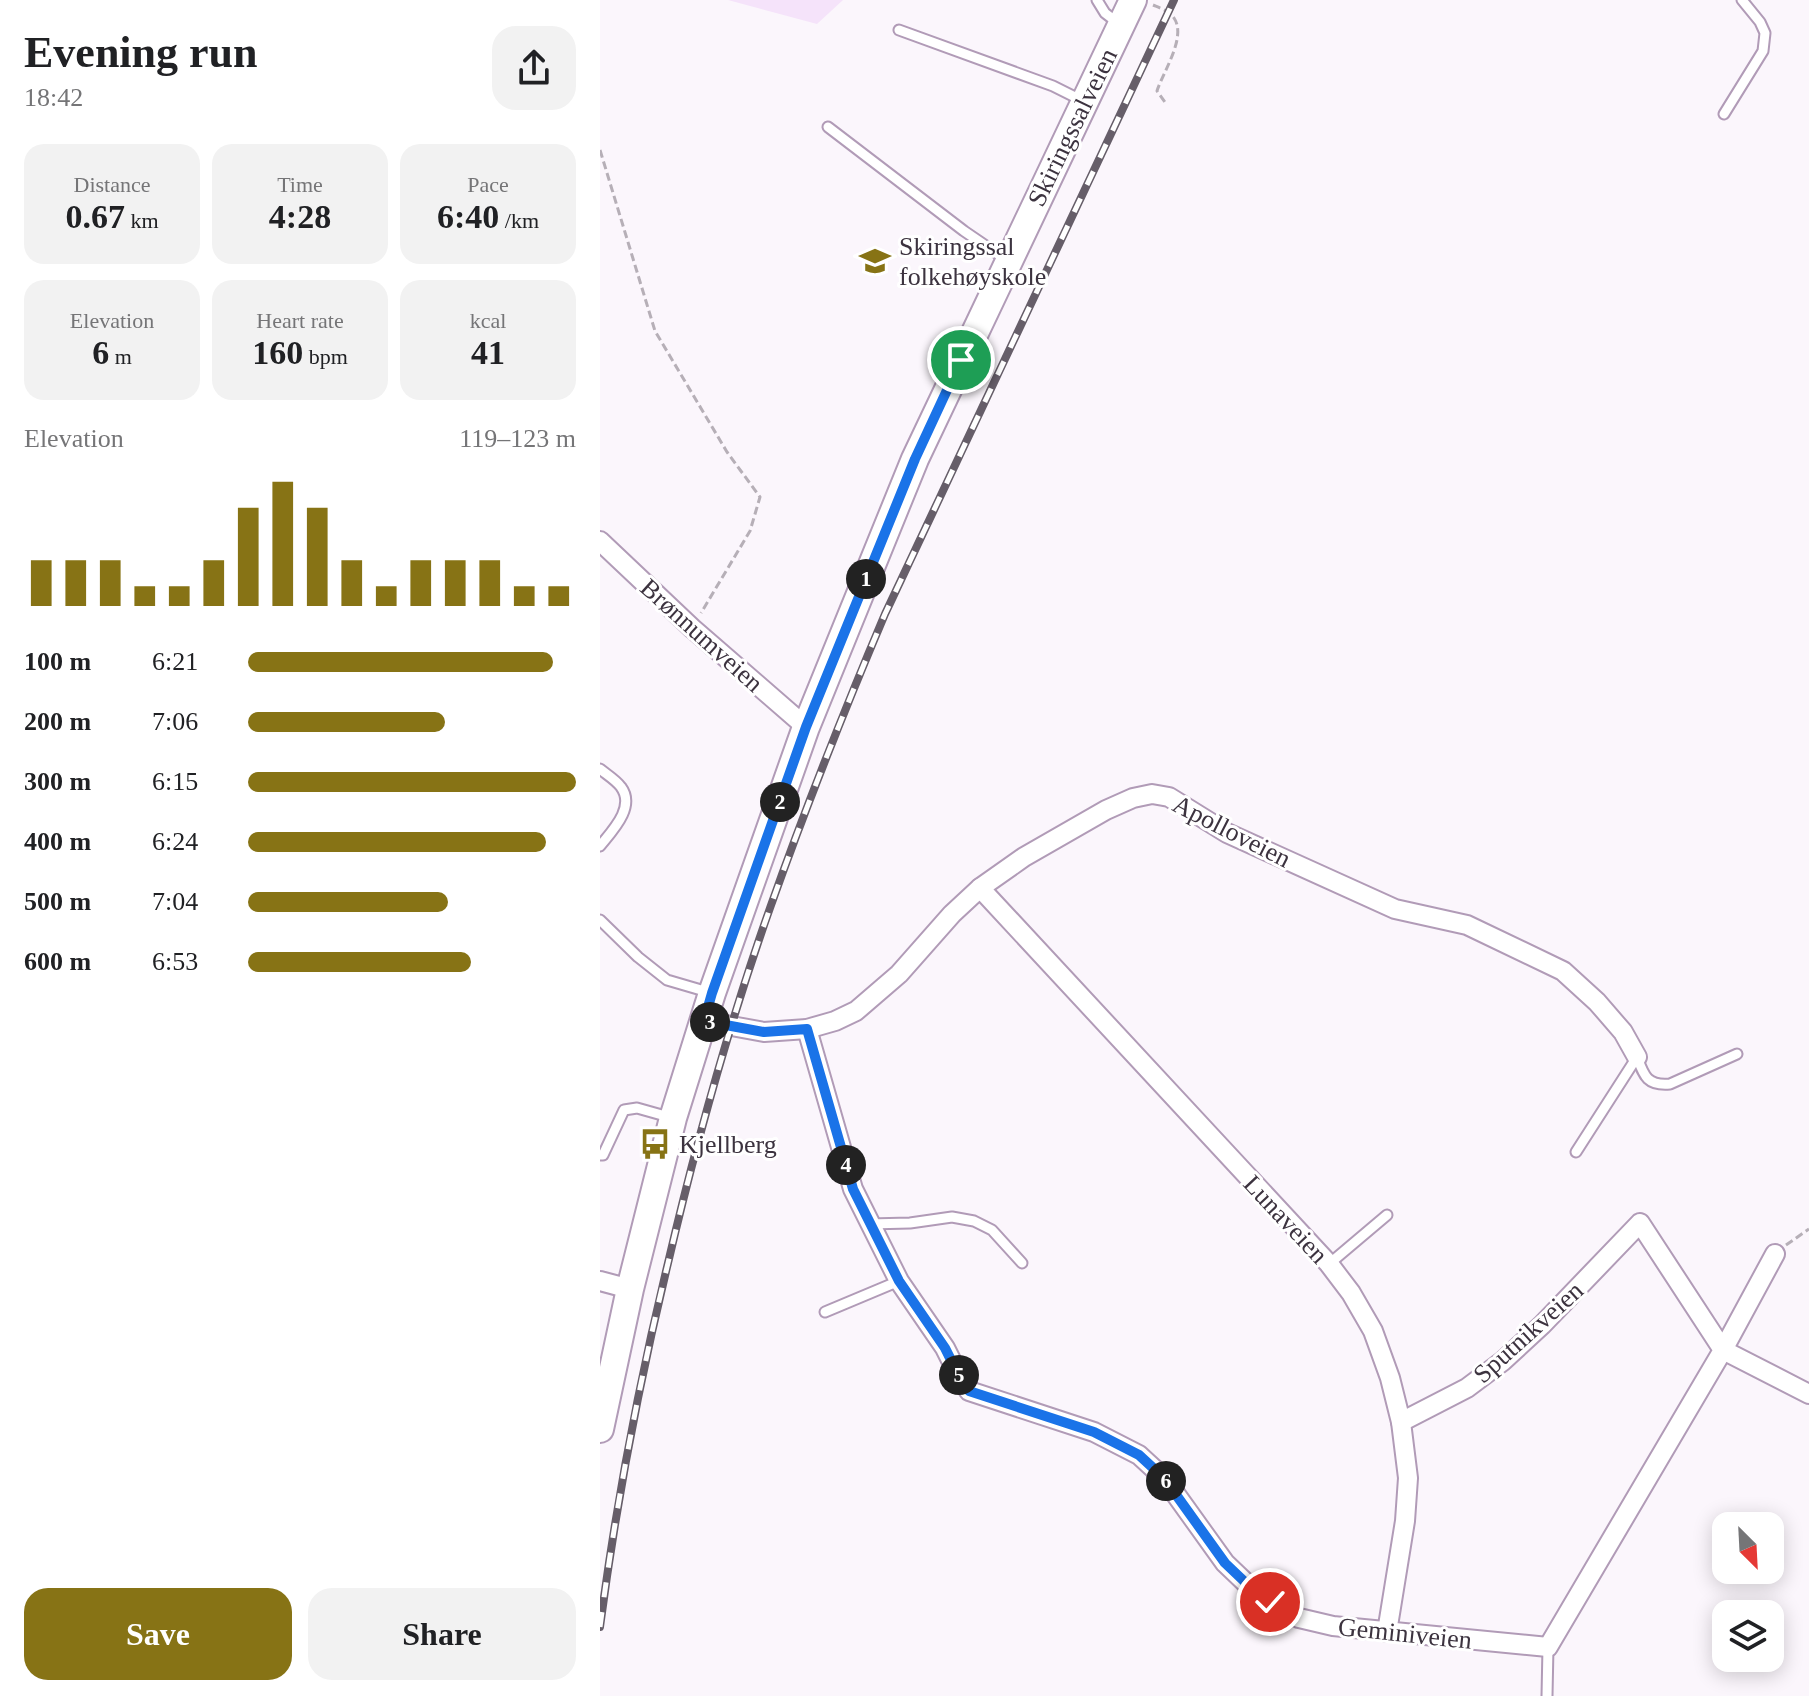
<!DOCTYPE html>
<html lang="en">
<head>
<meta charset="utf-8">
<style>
  :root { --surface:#fff; --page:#f2f2f2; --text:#202124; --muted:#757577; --accent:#877315 }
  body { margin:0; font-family:"Times New Roman",serif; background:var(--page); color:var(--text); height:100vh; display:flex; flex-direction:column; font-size:30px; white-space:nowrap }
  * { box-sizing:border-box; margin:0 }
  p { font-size:26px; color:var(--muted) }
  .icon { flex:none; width:44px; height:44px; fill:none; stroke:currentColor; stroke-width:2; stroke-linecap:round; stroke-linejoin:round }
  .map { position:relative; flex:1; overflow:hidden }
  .panel { display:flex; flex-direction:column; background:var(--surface); width:600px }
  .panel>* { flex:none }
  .needle { width:52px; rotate:156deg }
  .fabs { position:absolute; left:1112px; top:1512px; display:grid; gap:16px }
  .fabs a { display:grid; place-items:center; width:72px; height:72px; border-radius:16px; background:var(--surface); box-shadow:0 4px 20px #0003; font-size:40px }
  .pin { position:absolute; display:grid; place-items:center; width:68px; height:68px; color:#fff; margin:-34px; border:4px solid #fff; border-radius:50%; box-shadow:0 2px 8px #0007 }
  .km { position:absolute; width:40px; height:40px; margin:-20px; border-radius:50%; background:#222; color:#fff; font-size:22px; line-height:40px; text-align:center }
  .round { display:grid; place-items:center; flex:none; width:84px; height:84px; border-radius:24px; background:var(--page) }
  .summary { display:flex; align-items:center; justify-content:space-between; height:136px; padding:0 24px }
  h1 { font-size:44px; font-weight:800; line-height:60px }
  .stats { display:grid; grid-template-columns:repeat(3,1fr); gap:12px; height:136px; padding:8px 24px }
  .stats div { display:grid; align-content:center; border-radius:20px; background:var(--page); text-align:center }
  .stats b { font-size:34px; font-weight:800 }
  .stats small { font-size:22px; font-weight:400 }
  .stats p { font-size:22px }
  .chart { height:224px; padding:16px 24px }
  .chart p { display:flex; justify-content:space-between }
  .chart svg { width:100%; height:144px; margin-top:8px; stroke:var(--accent); stroke-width:6 }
  .primary-button { display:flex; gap:16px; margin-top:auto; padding:16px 24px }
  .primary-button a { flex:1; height:92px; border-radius:24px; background:var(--accent); color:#fff; font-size:32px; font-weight:800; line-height:92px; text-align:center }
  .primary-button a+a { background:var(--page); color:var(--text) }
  ul { padding:0 24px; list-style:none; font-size:26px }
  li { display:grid; grid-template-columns:128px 96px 1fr; align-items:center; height:60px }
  li i { height:20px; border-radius:10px; background:var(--accent) }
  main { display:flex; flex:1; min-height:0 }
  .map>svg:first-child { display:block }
  .green { fill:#f5e3fa }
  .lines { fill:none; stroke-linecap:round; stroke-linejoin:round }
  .service-casing { stroke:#b19bb7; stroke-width:13 }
  .minor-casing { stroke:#b19bb7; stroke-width:22 }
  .secondary-casing { stroke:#b19bb7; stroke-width:30 }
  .path { stroke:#b6afb7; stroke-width:3; stroke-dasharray:8 4; stroke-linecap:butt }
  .service { stroke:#fff; stroke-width:9 }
  .minor { stroke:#fff; stroke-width:18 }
  .secondary { stroke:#fff; stroke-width:26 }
  .rail-casing { stroke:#665e69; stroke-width:8 }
  .rail { stroke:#fff; stroke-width:5; stroke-dasharray:15; stroke-linecap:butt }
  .route-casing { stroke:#fff; stroke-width:16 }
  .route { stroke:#1a73e8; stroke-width:10 }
  .labels { text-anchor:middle; stroke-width:6; stroke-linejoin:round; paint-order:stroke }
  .street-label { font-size:26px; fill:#3c333f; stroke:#fff }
  .poi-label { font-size:26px; fill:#3c333f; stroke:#fff; text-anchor:start }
</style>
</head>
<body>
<main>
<section class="panel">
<div class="summary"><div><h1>Evening run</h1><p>18:42</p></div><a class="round"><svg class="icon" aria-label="share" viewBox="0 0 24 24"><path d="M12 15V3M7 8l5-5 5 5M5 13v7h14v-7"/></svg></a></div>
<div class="stats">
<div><p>Distance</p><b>0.67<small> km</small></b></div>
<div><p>Time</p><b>4:28</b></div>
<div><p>Pace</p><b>6:40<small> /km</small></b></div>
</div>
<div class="stats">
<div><p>Elevation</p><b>6<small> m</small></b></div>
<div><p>Heart rate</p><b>160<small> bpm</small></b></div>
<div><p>kcal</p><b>41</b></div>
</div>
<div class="chart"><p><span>Elevation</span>119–123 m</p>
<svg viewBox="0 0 160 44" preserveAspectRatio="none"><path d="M5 44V30M15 44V30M25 44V30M35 44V38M45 44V38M55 44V30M65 44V14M75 44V6M85 44V14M95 44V30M105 44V38M115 44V30M125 44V30M135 44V30M145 44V38M155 44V38"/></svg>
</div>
<ul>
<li><b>100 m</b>6:21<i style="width:93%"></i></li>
<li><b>200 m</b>7:06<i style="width:60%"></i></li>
<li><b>300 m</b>6:15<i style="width:100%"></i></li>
<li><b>400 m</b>6:24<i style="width:91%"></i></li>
<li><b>500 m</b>7:04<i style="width:61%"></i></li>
<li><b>600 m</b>6:53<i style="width:68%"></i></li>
</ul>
<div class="primary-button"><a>Save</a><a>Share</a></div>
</section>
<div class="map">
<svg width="1209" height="1696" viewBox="0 0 1209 1696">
  <rect width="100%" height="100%" fill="#fbf6fc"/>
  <path class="green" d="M 128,0 L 243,0 L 217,24 Z"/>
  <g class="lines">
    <defs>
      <g id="service">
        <path d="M 497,0 L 505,13 L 518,23"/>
        <path d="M 299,30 L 453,86 L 481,100"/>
        <path d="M 1124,114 L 1163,51 L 1165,33 L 1160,22 L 1142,0"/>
        <path d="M 228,127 L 364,231 L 408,261"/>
        <path d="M 0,769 C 6,774 16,780 21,787 C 36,807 12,831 0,846"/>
        <path d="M 0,920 L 38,957 L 67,980 L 108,992"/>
        <path d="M 1037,1057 C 1044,1076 1047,1086 1070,1084 L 1137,1054"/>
        <path d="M 976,1152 L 1037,1057"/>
        <path d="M 0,1155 L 3,1155 L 24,1110 L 37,1108 L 69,1117"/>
        <path d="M 269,1224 L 310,1223 L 352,1217 L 374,1221 L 392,1230 L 422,1263"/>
        <path d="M 729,1264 L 787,1215"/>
        <path d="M 225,1312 L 299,1281"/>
        <path d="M 947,1696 L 948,1647"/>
      </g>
      <g id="minor">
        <path d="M 0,541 L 92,628 L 206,727"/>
        <path d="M 380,888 L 729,1264 L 751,1293 L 773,1331 L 790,1378 L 801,1422 L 808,1478 L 805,1521 L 787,1632"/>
        <path d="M 104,1021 L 164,1032 L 207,1029 L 235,1021 L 256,1011 L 299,974 L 352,914 L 380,888 L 424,857 L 506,810 L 533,798 L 552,794 L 569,797 L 627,833 L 795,909 L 867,925 L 963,971 L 997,1002 L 1023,1032 L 1037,1057"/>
        <path d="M 207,1029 L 253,1189 L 299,1281 L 345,1348 L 355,1368 L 369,1391 L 494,1432 L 539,1455 L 564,1478 L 625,1563 L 646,1583 L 670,1602 L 699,1618 L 733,1626 L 948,1647 L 1123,1350 L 1040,1223 L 942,1325 L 903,1361 L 867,1388 L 801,1422"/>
        <path d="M 1175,1254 L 1123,1350 L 1209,1394"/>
        <path d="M 0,1281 L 30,1289"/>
      </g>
      <path id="secondary" d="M 0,1429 L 30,1289 L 73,1118 L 112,993 L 206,727 L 315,459 L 533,0"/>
    </defs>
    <use href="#service" class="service-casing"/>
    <use href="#minor" class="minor-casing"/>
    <use href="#secondary" class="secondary-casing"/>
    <g class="path">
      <path d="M 553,5 C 560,8 569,11 574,18 C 587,37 563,72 557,91 L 567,105"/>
      <path d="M 0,150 L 55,331 L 127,452 L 160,497 L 150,531 L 101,613"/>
      <path d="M 1186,1245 L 1209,1229"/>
    </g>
    <use href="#service" class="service"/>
    <use href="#minor" class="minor"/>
    <use href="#secondary" class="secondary"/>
    <defs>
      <path id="rail" d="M 0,1627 C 16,1504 39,1383 68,1263 C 96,1143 129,1024 170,908 C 205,809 244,711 285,614 L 574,0"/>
    </defs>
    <use href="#rail" class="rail-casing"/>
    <use href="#rail" class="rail"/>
  </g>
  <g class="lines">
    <defs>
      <path id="route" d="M 361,360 L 315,459 L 206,727 L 112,993 L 104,1021 L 164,1032 L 207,1029 L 253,1189 L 299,1281 L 345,1348 L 355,1368 L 369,1391 L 494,1432 L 539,1455 L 564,1478 L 625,1563 L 646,1583 L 670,1602"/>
    </defs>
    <use href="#route" class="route-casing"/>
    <use href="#route" class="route"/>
  </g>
  <defs>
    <symbol id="school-bare" viewBox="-9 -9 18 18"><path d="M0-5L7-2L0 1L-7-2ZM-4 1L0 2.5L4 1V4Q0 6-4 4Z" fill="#877315" stroke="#fff" stroke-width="2.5" paint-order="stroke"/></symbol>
    <symbol id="bus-bare" viewBox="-9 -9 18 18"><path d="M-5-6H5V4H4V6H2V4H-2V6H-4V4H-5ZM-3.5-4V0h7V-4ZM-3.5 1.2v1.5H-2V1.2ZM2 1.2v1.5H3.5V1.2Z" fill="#877315" stroke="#fff" stroke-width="2.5" paint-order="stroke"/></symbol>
  </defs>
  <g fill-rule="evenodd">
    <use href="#school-bare" x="253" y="239" width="44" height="44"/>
    <use href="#bus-bare" x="33" y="1122" width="44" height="44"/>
  </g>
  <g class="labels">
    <g class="street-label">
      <text transform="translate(472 127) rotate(-64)" y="9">Skiringssalveien</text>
      <text transform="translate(102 635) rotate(42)" y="9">Brønnumveien</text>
      <text transform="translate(632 831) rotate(27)" y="9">Apolloveien</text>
      <text transform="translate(686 1219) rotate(47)" y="9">Lunaveien</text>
      <text transform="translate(928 1332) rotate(-42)" y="9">Sputnikveien</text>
      <text transform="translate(805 1633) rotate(6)" y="9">Geminiveien</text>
    </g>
    <g class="poi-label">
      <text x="299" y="255">Skiringssal<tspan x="299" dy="30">folkehøyskole</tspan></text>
      <text x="79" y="1153">Kjellberg</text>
    </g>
  </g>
</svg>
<div class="fabs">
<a><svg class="needle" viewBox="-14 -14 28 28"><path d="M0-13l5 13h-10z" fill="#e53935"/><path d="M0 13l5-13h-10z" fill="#757577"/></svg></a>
<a><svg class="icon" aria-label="layers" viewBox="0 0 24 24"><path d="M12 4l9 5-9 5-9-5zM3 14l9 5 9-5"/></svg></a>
</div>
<div class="pin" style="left:361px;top:360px;background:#1e9e55"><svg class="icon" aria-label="arrive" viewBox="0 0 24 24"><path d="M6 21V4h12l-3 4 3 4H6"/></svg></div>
<div class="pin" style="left:670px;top:1602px;background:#d93025"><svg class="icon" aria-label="check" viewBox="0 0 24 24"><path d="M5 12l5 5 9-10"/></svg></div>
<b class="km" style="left:266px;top:579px">1</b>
<b class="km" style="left:180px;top:802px">2</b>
<b class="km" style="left:110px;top:1022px">3</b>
<b class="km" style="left:246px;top:1165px">4</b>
<b class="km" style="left:359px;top:1375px">5</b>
<b class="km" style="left:566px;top:1481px">6</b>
</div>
</main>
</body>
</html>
